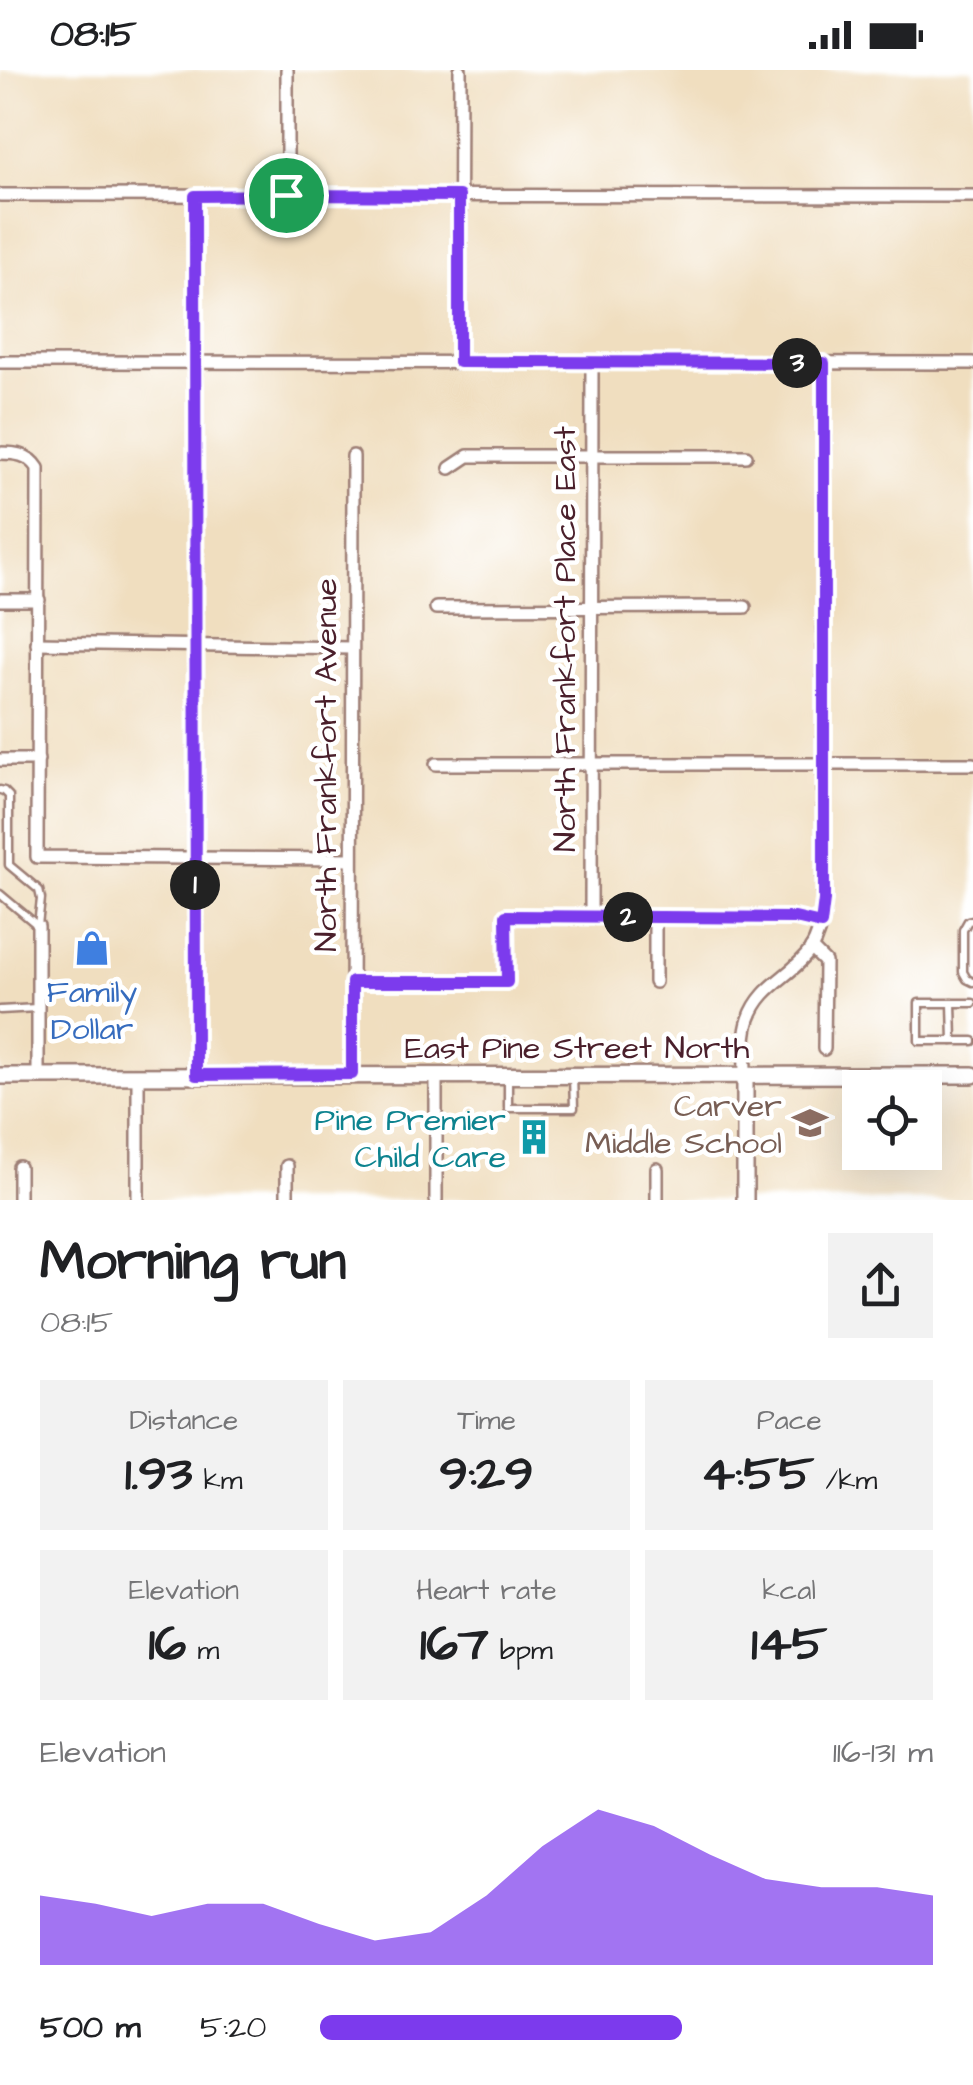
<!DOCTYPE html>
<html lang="en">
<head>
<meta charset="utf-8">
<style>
  :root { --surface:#fff; --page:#f2f2f2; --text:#202124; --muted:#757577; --accent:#7c3aed }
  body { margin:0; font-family:"Architects Daughter",sans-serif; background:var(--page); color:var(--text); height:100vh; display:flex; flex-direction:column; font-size:38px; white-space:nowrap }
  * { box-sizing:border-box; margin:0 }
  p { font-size:32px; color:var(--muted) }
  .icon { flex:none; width:55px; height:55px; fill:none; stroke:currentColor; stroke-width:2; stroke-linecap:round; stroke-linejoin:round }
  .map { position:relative; height:1130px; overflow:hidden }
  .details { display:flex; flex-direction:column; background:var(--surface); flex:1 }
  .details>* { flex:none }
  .tools { position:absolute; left:842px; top:1000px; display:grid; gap:20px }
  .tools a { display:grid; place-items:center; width:100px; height:100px; border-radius:0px; background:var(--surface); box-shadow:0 10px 40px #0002; font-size:50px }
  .pin { position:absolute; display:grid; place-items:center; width:85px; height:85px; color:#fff; margin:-42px; border:5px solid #fff; border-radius:50%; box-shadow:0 2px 10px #0007 }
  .km { position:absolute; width:50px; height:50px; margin:-25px; border-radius:50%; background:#222; color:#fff; font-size:28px; line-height:50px; text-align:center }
  .round { display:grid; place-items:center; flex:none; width:105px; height:105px; border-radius:0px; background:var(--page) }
  .overview { display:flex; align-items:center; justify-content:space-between; height:170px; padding:0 40px }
  h1 { font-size:55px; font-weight:700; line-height:75px }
  .metrics { display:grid; grid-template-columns:repeat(3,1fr); gap:15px; height:170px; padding:10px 40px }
  .metrics div { display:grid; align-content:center; border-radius:0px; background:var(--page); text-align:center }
  .metrics b { font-size:50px; font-weight:700 }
  .metrics small { font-size:28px; font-weight:400 }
  .metrics p { font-size:28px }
  .chart { height:280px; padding:20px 40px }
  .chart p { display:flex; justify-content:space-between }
  .chart svg { width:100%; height:180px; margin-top:10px; fill:var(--accent); opacity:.7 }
  ul { padding:0 40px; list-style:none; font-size:32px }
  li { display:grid; grid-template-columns:160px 120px 1fr; align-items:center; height:75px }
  li i { height:25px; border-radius:12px; background:var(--accent) }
  .status { display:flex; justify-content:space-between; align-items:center; height:70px; padding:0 50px; background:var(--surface); direction:ltr }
  .status svg { height:28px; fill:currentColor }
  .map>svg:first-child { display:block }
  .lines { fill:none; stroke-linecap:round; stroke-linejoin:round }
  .lane-casing { stroke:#9d7e75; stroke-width:11 }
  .street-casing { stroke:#9d7e75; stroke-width:16 }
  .secondary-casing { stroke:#9d7e75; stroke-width:20 }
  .lane { stroke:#fff; stroke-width:6 }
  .street { stroke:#fff; stroke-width:11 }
  .secondary { stroke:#fff; stroke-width:15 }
  .route-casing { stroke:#fff; stroke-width:20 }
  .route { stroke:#7c3aed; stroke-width:12 }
  .labels { text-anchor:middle; stroke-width:9; stroke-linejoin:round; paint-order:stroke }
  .street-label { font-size:32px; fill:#4a1f2b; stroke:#fff }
  .shop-label { font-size:32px; fill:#366cbe; stroke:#fff }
  .education-label { font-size:32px; fill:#785e54; stroke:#fff; text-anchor:end }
  .culture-label { font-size:32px; fill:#0d838f; stroke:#fff; text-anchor:end }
</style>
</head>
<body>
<div class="status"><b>08:15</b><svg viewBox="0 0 49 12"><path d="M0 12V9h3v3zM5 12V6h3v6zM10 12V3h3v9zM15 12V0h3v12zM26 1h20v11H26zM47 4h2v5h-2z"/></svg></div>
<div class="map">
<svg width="973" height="1130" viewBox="0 0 973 1130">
  <rect width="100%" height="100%" fill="#fff"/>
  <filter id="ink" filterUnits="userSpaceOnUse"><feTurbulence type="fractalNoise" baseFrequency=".01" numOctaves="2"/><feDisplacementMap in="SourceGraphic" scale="20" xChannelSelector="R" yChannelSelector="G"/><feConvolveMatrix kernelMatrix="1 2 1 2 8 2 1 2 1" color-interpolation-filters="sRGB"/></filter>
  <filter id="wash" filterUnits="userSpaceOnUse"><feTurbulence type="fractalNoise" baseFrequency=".0048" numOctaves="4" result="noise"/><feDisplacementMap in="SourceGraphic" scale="40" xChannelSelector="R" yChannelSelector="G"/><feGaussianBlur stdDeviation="2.25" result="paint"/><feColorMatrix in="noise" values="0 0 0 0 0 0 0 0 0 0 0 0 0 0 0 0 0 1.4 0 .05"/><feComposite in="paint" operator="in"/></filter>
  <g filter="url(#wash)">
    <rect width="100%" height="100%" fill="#f0debf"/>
  </g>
  <g filter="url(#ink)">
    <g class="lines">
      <defs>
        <g id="lane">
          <path d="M 0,720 L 4,721 L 9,726 L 9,795 L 39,820 L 41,829 L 38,855"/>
          <path d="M 0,824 L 37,855"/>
          <path d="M 973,850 L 968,851 L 963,860 L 963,902 L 967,909 L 973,912"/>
          <path d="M 952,933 L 953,971"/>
          <path d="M 973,933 L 919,933 L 919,971 L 973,971"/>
          <path d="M 0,940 L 37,938"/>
          <path d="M 508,1009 L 508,1038 L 574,1038 L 573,1006"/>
        </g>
        <g id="street">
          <path d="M 0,125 L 973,126"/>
          <path d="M 195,125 L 196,1005"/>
          <path d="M 287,125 L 287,0"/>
          <path d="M 0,292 L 973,293"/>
          <path d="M 459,292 L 460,0"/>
          <path d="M 0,383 C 15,383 29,384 38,398 L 37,787 L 351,789"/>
          <path d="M 450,398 L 468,386 L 746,386"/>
          <path d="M 0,530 L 39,530"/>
          <path d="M 436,538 L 745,537"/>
          <path d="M 37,573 L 351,578"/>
          <path d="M 0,690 L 38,690"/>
          <path d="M 436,694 L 973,694"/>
          <path d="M 591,847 L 592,292"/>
          <path d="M 811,878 L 825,892 L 824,979"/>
          <path d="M 352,912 L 507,912 L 506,846 L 795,848 L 821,854"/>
          <path d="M 655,912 L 655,847"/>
          <path d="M 352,1004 L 353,386"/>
          <path d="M 38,1005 L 38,856"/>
          <path d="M 436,1005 L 436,1130"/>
          <path d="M 745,1005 C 745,987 743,967 749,949 C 761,914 792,907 811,879 C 818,867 821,854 823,841 L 824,293"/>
          <path d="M 287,1096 L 287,1130"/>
          <path d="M 19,1097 L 19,1130"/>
          <path d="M 657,1099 L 657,1130"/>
          <path d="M 138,1130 L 138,1005"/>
        </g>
        <g id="secondary">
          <path d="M 745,1005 L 745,1130"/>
          <path d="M 0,1006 L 973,1005"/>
        </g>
      </defs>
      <use href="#lane" class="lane-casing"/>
      <use href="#street" class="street-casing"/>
      <use href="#secondary" class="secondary-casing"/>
      <use href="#lane" class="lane"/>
      <use href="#street" class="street"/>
      <use href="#secondary" class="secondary"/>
    </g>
  </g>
  <g class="lines" filter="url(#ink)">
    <defs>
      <path id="route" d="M 286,125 L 459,126 L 459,292 L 824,293 L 824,830 L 821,854 L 795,848 L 506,846 L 507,912 L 352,912 L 352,1004 L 196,1005 L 195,126 Z"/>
    </defs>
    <use href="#route" class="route-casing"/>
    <use href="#route" class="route"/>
  </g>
  <defs>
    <symbol id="shop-bare" viewBox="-9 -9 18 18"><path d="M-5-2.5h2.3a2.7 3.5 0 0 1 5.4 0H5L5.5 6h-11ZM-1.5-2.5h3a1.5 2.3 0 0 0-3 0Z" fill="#3f7fe0" stroke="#fff" stroke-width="2.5" paint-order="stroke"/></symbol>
    <symbol id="school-bare" viewBox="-9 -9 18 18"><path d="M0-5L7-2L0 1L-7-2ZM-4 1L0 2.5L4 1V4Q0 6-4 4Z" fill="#8d6e63" stroke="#fff" stroke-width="2.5" paint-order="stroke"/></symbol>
    <symbol id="building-bare" viewBox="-9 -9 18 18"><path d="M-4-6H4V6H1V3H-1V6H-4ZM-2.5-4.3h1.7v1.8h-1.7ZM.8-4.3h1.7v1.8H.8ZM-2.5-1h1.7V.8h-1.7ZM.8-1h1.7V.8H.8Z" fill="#0f9aa8" stroke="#fff" stroke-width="2.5" paint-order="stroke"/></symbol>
  </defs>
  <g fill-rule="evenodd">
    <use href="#shop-bare" x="67" y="853" width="50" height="50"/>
    <use href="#school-bare" x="785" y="1028" width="50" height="50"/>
    <use href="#building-bare" x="509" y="1042" width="50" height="50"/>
  </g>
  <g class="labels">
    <g class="street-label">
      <text transform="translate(564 569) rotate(-90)" y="11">North Frankfort Place East</text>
      <text transform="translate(325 695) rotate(-90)" y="11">North Frankfort Avenue</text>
      <text x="577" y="988">East Pine Street North</text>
    </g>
    <g class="shop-label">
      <text x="92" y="932">Family<tspan x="92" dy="37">Dollar</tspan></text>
    </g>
    <g class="education-label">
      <text x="782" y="1046">Carver<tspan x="782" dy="37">Middle School</tspan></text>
    </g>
    <g class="culture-label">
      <text x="506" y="1060">Pine Premier<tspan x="506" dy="37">Child Care</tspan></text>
    </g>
  </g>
</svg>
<div class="tools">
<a><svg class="icon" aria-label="locate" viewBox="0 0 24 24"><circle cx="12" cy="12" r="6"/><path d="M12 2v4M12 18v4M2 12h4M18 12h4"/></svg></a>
</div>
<div class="pin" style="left:286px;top:125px;background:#1e9e55"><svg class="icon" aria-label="arrive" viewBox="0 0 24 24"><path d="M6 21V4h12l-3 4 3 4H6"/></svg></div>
<b class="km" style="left:195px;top:815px">1</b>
<b class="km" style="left:628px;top:847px">2</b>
<b class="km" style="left:797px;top:293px">3</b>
</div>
<section class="details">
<div class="overview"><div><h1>Morning run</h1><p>08:15</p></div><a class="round"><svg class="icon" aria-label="share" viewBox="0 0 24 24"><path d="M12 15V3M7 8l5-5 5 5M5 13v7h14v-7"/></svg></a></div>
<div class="metrics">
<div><p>Distance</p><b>1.93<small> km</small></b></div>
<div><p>Time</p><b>9:29</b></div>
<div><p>Pace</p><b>4:55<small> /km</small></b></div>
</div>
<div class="metrics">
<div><p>Elevation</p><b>16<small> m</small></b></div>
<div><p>Heart rate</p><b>167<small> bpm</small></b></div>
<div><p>kcal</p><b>145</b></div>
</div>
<div class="chart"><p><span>Elevation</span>116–131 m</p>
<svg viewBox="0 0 160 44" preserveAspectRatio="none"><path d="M0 44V27L10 29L20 32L30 29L40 29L50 34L60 38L70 36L80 27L90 15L100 6L110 10L120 17L130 23L140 25L150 25L160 27V44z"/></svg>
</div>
<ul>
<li><b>500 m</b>5:20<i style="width:59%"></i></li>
</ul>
</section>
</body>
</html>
